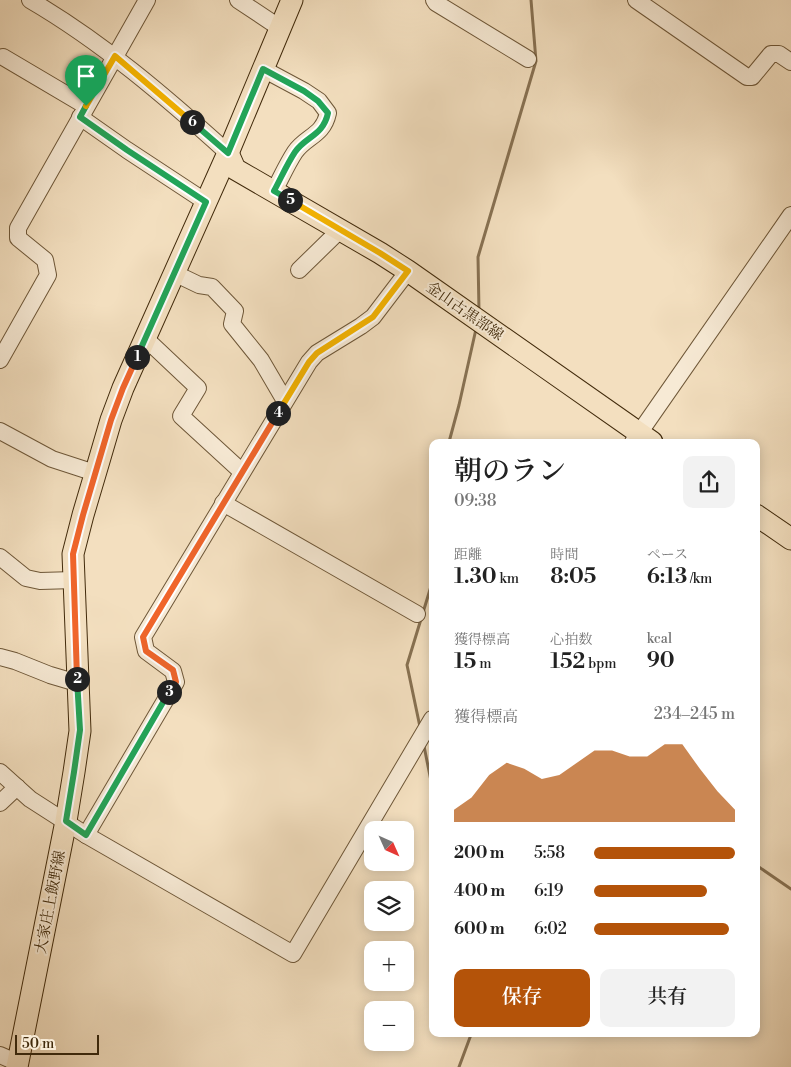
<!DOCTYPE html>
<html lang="ja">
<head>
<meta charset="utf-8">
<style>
  :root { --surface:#fff; --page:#f2f2f2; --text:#222; --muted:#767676; --accent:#b45309 }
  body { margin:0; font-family:"Libre Bodoni","Noto Serif JP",serif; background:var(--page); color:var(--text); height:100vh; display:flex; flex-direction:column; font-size:19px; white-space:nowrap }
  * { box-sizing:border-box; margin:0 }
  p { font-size:16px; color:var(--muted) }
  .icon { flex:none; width:28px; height:28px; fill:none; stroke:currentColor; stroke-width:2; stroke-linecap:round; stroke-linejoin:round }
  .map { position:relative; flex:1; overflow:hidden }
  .details { position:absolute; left:429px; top:439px; width:331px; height:598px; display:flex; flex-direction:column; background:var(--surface); border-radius:10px; box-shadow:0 2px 12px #0003 }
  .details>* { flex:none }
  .needle { width:32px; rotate:135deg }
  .tools { position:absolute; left:364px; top:821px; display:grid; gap:10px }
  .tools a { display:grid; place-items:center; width:50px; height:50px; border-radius:10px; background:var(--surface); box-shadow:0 2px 12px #0003; font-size:25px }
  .scale { position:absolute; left:15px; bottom:12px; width:84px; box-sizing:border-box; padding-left:5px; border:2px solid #412a0b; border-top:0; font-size:14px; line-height:18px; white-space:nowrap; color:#412a0b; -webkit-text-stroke:4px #f7ead5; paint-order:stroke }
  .pin { position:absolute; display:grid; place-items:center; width:42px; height:42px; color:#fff; margin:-51px -21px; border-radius:50% 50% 50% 0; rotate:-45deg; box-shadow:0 0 5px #0007 }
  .pin .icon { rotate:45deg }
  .km { position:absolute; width:25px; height:25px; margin:-12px; border-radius:50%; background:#222; color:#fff; font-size:14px; line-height:25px; text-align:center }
  .round { display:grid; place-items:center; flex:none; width:52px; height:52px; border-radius:10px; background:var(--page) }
  .overview { display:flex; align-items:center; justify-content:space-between; height:85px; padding:0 25px }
  h1 { font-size:28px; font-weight:600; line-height:38px }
  .metrics { display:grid; grid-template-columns:repeat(3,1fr); gap:8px; height:85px; padding:5px 25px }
  .metrics div { display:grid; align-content:center }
  .metrics b { font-size:21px; font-weight:600 }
  .metrics small { font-size:14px; font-weight:400 }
  .metrics p { font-size:14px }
  .chart { height:140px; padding:10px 25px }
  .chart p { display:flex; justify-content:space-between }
  .chart svg { width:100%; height:90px; margin-top:5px; fill:var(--accent); opacity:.7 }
  .action { display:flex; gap:10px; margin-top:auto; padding:10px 25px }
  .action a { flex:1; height:58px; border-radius:10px; background:var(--accent); color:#fff; font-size:20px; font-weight:600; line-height:58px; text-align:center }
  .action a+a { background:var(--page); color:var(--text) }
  ul { padding:0 25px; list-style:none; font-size:16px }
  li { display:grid; grid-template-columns:80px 60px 1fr; align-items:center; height:38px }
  li i { height:12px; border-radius:6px; background:var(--accent) }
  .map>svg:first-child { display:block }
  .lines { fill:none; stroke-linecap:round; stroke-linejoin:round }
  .stream { stroke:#877152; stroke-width:3 }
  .minor-casing { stroke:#6e5738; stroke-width:18 }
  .major-casing { stroke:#412a0b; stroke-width:23 }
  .minor { stroke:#f7ead5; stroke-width:16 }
  .major { stroke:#f3dfbf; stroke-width:21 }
  .split-1-casing { stroke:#fff; stroke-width:10 }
  .split-2-casing { stroke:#fff; stroke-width:10 }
  .split-3-casing { stroke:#fff; stroke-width:10 }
  .split-4-casing { stroke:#fff; stroke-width:10 }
  .split-5-casing { stroke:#fff; stroke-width:10 }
  .split-6-casing { stroke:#fff; stroke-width:10 }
  .split-7-casing { stroke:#fff; stroke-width:10 }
  .split-1 { stroke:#22a559; stroke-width:6 }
  .split-2 { stroke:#f0652b; stroke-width:6 }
  .split-3 { stroke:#22a559; stroke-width:6 }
  .split-4 { stroke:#f0652b; stroke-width:6 }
  .split-5 { stroke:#f5b400; stroke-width:6 }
  .split-6 { stroke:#22a559; stroke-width:6 }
  .split-7 { stroke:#f5b400; stroke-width:6 }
  .labels { text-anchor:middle; stroke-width:4; stroke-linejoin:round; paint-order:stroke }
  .street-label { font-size:15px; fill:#412a0b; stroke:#f7ead5 }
</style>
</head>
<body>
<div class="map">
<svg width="791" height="1067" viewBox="0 0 791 1067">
  <rect width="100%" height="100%" fill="#f3dfbf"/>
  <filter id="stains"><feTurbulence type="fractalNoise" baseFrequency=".004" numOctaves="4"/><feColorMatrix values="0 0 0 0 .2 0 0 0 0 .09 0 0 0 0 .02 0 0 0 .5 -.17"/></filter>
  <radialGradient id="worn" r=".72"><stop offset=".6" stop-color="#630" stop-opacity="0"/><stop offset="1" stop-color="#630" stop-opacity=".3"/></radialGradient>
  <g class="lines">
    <g class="stream">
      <path d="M 479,311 L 478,257 L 536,61 L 531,0"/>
      <path d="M 449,442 L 459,405 L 476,329"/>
      <path d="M 420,727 L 407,665 L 432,583"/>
      <path d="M 424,746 L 432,786"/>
      <path d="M 756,865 L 791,889"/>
      <path d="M 459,1067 L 472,1032"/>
    </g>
    <defs>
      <g id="minor">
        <path d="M 30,0 C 102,42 166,97 228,153"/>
        <path d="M 238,0 L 280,28"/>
        <path d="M 434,0 L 436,3 L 528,59"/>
        <path d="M 636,0 L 747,77 L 752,77 L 771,54 L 779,54 L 791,62"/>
        <path d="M 3,57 L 86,106"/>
        <path d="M 263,69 L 304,91 L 319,101 L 328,113 C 323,136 306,136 295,152 C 287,164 281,178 274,191"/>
        <path d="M 80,117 L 127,150 L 206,202"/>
        <path d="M 299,270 L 340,230"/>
        <path d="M 174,273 L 199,285 L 212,287 L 235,311 L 232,324 L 261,360 L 285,401"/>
        <path d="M 145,338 L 198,388 L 181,416 L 242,472"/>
        <path d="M 0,360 L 48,275 L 45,260 L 18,238 L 18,228 L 147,0"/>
        <path d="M 0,431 L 52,459 L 95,473"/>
        <path d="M 633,442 L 791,215"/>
        <path d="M 223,503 L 417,614"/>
        <path d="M 0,557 L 26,578 L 40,581 L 74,580"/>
        <path d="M 0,657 L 15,661 L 50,675 L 77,683"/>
        <path d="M 0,772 L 30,799 L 86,835 L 293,954 L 432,719"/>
        <path d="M 0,803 L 17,787"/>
        <path d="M 86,835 L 176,682 L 173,671 L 146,651 L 143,637 L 309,362 L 317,353 L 361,326 L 373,317 L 408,271"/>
        <path d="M 0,1055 L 18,1063"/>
      </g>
      <g id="major">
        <path d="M 228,153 L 235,169 L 380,253 L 408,271 L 652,442"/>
        <path d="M 756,515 L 791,539"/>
        <path d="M 17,1067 L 66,821 L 74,772 L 80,731 L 73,554 L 83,515 L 99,461 L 111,420 L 123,388 L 228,153 L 292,0"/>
      </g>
    </defs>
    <use href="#minor" class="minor-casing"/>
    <use href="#major" class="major-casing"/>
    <use href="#minor" class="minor"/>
    <use href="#major" class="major"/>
  </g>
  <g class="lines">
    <defs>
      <path id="split-1" d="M 86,106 L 80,117 L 127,150 L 206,202 L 137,357"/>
      <path id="split-2" d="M 77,679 L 73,554 L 83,515 L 111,420 L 123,388 L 137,357"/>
      <path id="split-3" d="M 77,679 L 80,730 L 74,772 L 66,821 L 86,835 L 169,692"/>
      <path id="split-4" d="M 169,692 L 176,682 L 173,670 L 146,651 L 143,637 L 278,413"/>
      <path id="split-5" d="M 278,413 L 309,362 L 317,353 L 373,317 L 408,271 L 380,253 L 290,200"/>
      <path id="split-6" d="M 192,122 L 228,153 L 263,69 L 304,91 L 318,101 L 328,113 C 323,136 306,136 295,152 C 287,164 281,178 274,191 L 290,200"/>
      <path id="split-7" d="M 86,106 L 115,56 L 192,122"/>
    </defs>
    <use href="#split-1" class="split-1-casing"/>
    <use href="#split-2" class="split-2-casing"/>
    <use href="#split-3" class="split-3-casing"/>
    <use href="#split-4" class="split-4-casing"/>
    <use href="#split-5" class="split-5-casing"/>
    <use href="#split-6" class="split-6-casing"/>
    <use href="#split-7" class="split-7-casing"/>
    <use href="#split-1" class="split-1"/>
    <use href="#split-2" class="split-2"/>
    <use href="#split-3" class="split-3"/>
    <use href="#split-4" class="split-4"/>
    <use href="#split-5" class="split-5"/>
    <use href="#split-6" class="split-6"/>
    <use href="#split-7" class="split-7"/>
  </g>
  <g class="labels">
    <g class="street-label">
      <text transform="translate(465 311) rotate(35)" y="5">金山古黒部線</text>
      <text transform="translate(50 902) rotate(-79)" y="5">大家庄上飯野線</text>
    </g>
  </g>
  <rect width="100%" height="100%" filter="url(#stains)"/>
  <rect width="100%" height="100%" fill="url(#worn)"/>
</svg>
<div class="tools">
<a><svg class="needle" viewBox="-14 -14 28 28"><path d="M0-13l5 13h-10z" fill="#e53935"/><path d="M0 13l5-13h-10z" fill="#767676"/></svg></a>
<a><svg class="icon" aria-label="layers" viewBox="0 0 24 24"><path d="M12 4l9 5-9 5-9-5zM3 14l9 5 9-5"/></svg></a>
<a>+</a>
<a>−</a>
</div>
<div class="scale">50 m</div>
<div class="pin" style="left:86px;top:106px;background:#1e9e55"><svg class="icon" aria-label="arrive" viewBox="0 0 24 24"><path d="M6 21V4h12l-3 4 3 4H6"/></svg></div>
<b class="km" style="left:137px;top:357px">1</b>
<b class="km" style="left:77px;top:679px">2</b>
<b class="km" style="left:169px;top:692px">3</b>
<b class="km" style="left:278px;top:413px">4</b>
<b class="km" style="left:290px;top:200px">5</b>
<b class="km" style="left:192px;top:122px">6</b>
<section class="details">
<div class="overview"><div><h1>朝のラン</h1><p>09:38</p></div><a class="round"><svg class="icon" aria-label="share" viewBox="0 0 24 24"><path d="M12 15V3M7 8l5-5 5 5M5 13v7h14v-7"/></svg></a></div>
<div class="metrics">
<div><p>距離</p><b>1.30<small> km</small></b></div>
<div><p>時間</p><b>8:05</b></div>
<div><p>ペース</p><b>6:13<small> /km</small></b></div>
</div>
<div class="metrics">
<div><p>獲得標高</p><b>15<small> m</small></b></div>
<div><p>心拍数</p><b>152<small> bpm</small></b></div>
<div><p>kcal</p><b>90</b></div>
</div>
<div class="chart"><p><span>獲得標高</span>234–245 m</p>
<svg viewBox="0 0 160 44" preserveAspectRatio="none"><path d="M0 44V38L10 32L20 21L30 15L40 18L50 23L60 21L70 15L80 9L90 9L100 12L110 12L120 6L130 6L140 18L150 29L160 38V44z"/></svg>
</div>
<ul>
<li><b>200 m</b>5:58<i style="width:100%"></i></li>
<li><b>400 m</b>6:19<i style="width:80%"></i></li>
<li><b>600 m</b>6:02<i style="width:96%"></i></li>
</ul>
<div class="action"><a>保存</a><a>共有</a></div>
</section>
</div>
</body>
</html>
